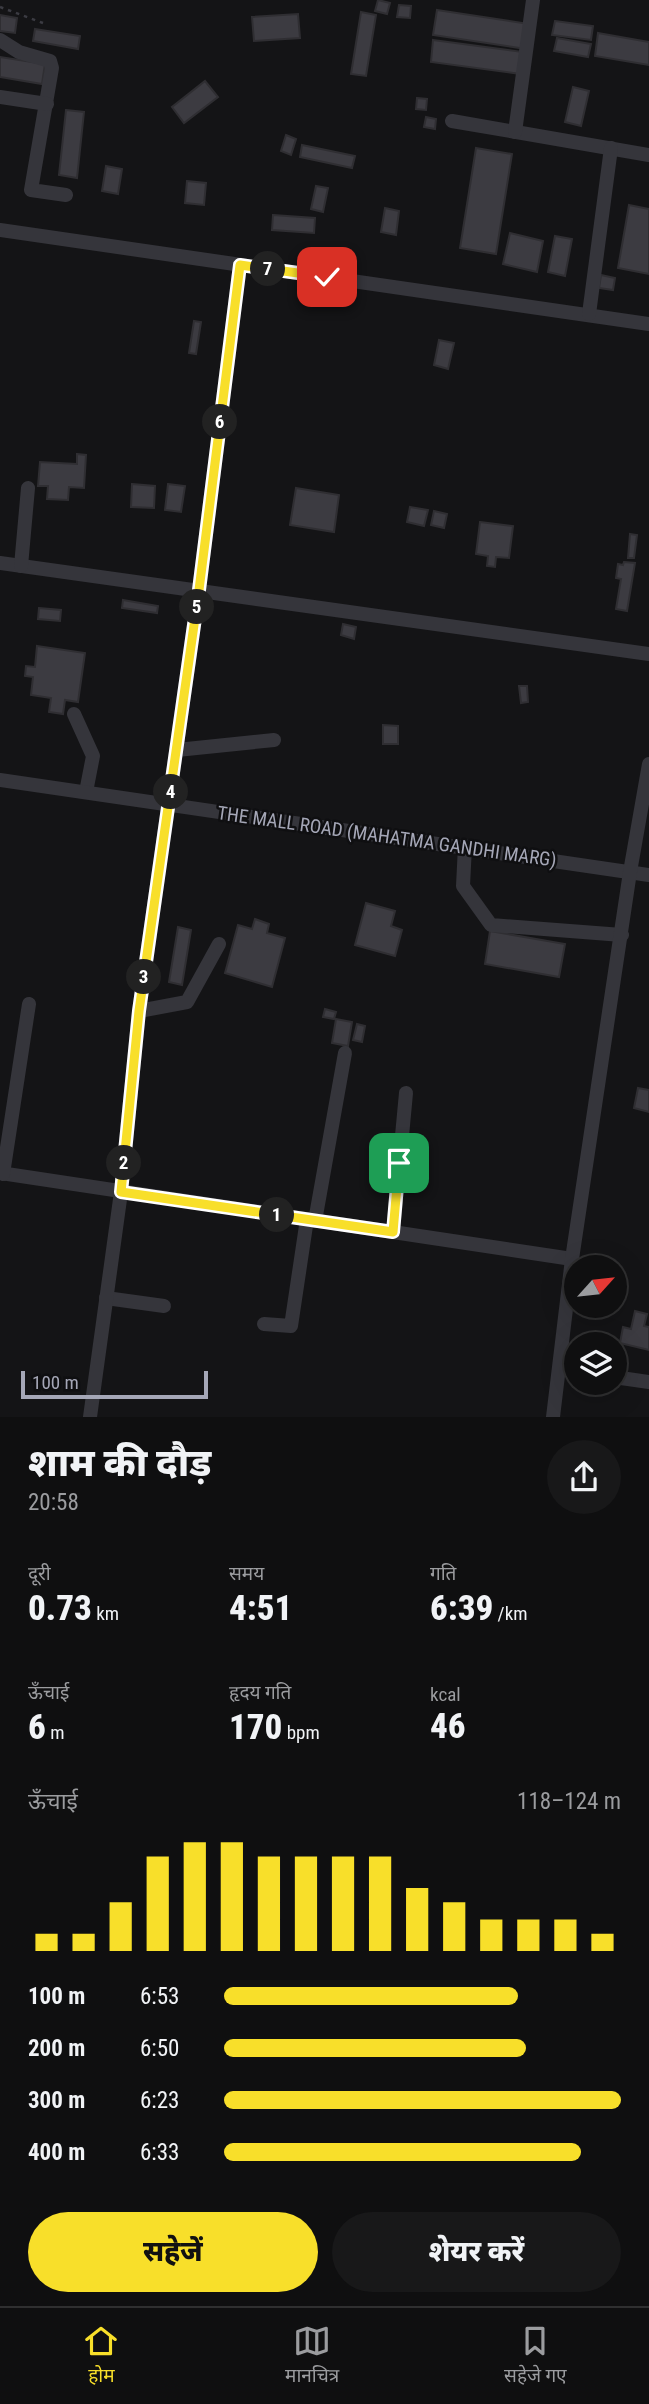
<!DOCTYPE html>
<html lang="hi">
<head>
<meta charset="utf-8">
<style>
  :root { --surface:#0f0f10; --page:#181819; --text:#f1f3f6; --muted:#9b9c9f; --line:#2f2f30; --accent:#f8df2a }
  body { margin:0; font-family:"Roboto Condensed","Noto Sans Devanagari",sans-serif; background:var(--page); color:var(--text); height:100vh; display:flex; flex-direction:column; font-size:26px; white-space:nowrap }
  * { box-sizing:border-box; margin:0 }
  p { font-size:23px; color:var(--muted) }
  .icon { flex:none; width:38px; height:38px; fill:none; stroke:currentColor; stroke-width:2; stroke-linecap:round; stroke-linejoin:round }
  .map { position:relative; height:1417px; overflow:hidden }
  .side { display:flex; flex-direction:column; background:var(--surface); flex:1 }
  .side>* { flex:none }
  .needle { width:46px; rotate:63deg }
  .buttons { position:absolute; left:564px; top:1255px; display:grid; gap:14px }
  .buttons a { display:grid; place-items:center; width:63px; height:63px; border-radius:50%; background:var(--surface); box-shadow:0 7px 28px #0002,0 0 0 2px var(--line); font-size:35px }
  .scale { position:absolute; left:21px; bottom:18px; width:187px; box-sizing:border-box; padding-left:7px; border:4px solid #a5a7b7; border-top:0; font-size:19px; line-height:24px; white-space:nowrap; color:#a5a7b7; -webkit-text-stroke:5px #0f0f11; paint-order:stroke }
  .pin { position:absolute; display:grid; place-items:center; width:60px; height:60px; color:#fff; margin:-30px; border-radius:14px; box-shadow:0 4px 10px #0006 }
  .km { position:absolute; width:35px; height:35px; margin:-18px; border-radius:50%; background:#222; color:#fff; font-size:19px; line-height:35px; text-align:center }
  .round { display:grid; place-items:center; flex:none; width:74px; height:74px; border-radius:37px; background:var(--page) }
  .headline { display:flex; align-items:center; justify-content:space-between; height:119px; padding:0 28px }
  h1 { font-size:38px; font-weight:800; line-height:52px }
  .metrics { display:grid; grid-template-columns:repeat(3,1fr); gap:10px; height:119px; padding:7px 28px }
  .metrics div { display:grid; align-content:center }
  .metrics b { font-size:35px; font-weight:800 }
  .metrics small { font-size:19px; font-weight:400 }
  .metrics p { font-size:19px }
  .chart { height:196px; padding:14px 28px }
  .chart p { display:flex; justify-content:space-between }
  .chart svg { width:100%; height:126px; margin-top:7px; stroke:var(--accent); stroke-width:6 }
  .action { display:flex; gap:14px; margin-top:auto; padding:14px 28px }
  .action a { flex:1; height:80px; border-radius:42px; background:var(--accent); color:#111; font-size:28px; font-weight:800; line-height:80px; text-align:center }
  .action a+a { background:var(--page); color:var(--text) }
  ul { padding:0 28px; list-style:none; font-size:23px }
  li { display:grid; grid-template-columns:112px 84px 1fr; align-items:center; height:52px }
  li i { height:18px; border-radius:9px; background:var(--accent) }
  .tab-bar { display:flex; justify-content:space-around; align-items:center; height:98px; border-top:2px solid var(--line); background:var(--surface); font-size:19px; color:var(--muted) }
  .tab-bar a { display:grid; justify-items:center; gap:4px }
  .tab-bar .active { color:var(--accent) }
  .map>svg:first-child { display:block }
  .building { fill:#3c3b41; stroke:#2f2e32; stroke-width:2 }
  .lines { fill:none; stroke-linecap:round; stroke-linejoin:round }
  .path { stroke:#3b3b42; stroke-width:2.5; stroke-dasharray:3.5 5; stroke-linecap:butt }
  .minor { stroke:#35353b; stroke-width:14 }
  .route-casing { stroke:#fff; stroke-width:14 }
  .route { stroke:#f8df2a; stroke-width:9 }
  .labels { text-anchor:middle; stroke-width:5; stroke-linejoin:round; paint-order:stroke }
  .street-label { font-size:19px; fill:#a5a7b7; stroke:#0f0f11 }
</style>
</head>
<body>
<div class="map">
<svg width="649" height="1417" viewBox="0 0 649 1417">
  <rect width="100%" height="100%" fill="#141416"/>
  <g class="building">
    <path d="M 378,0 L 390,3 L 387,14 L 375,11 Z"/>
    <path d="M 399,5 L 411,6 L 410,18 L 397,17 Z"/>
    <path d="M 437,10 L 529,24 L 526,49 L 433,35 Z"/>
    <path d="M 361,12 L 376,15 L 366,76 L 351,74 Z"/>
    <path d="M 298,14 L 300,38 L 254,41 L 252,17 Z"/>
    <path d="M 0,15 L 17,18 L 15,33 L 0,31 Z"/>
    <path d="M 555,21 L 593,26 L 591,40 L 552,35 Z"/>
    <path d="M 35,29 L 80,36 L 78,49 L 33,41 Z"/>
    <path d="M 598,33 L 649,42 L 649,65 L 595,56 Z"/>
    <path d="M 557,38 L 591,44 L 588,57 L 554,51 Z"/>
    <path d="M 433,40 L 523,52 L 521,74 L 431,62 Z"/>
    <path d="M 0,57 L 45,64 L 42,84 L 0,77 Z"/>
    <path d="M 205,81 L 218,97 L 184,123 L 172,107 Z"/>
    <path d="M 573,87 L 589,91 L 581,126 L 565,122 Z"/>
    <path d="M 417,98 L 427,99 L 426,110 L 416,109 Z"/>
    <path d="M 66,110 L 84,112 L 77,178 L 59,175 Z"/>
    <path d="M 426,117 L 436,119 L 435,129 L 424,127 Z"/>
    <path d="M 286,135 L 296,139 L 291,155 L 281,151 Z"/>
    <path d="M 302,145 L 355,156 L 352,168 L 300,157 Z"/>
    <path d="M 476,148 L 512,154 L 496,254 L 460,248 Z"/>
    <path d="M 106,166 L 122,169 L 118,194 L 102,191 Z"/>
    <path d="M 187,181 L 206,183 L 204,205 L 185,203 Z"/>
    <path d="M 316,186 L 328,188 L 323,212 L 311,209 Z"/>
    <path d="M 629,205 L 649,209 L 649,274 L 618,268 Z"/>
    <path d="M 385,208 L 399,211 L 396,235 L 381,232 Z"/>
    <path d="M 273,215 L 315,218 L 314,233 L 272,230 Z"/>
    <path d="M 510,233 L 543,241 L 537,272 L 503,264 Z"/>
    <path d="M 555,236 L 572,239 L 565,276 L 548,272 Z"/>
    <path d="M 601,275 L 615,278 L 613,290 L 599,288 Z"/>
    <path d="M 194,321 L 201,322 L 196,354 L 189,353 Z"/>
    <path d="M 439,340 L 454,343 L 448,369 L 434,365 Z"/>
    <path d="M 77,454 L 86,455 L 84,488 L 69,487 L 68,500 L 47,499 L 48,486 L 38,486 L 40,462 L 77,464 Z"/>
    <path d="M 132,484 L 155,486 L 154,508 L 131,507 Z"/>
    <path d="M 168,484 L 185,486 L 181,512 L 165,510 Z"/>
    <path d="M 296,488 L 339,495 L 334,532 L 290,525 Z"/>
    <path d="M 410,507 L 428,510 L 424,526 L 407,522 Z"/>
    <path d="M 434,511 L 447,514 L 444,528 L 431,525 Z"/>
    <path d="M 480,522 L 513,526 L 509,558 L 496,557 L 495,567 L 487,566 L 488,556 L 476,554 Z"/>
    <path d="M 630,534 L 637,535 L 634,558 L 628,558 Z"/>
    <path d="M 624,562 L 635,563 L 627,611 L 616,609 L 621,579 L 616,578 L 618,564 L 623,565 Z"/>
    <path d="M 123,600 L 158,606 L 157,613 L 122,608 Z"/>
    <path d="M 39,608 L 61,610 L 60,621 L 38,619 Z"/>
    <path d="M 343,624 L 356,627 L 354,639 L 341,635 Z"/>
    <path d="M 37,646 L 85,653 L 78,702 L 65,700 L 63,714 L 49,712 L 51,698 L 31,695 L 33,677 L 25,676 L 26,666 L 35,667 Z"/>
    <path d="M 519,686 L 527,686 L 528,702 L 521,703 Z"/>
    <path d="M 383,725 L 398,726 L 398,744 L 383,744 Z"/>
    <path d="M 366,903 L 395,911 L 391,926 L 402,930 L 395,956 L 355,945 Z"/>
    <path d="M 255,919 L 269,924 L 267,933 L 285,938 L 272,987 L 225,973 L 238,925 L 252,929 Z"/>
    <path d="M 178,927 L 191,930 L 182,985 L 169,982 Z"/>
    <path d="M 490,931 L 565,944 L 559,977 L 485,964 Z"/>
    <path d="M 325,1009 L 336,1012 L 334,1019 L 323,1017 Z"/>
    <path d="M 336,1019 L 352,1022 L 348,1046 L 332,1043 Z"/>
    <path d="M 357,1024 L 365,1026 L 362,1042 L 353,1040 Z"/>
    <path d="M 638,1088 L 649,1090 L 649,1112 L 634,1108 Z"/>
    <path d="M 635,1311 L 647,1314 L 644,1326 L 649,1327 L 649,1350 L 620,1343 L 623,1327 L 631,1329 Z"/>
  </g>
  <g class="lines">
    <path class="path" d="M 0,7 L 43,23"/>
    <g class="minor">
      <path d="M 0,40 L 19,52 L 50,61 L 52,68 L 31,190 L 66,195"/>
      <path d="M 0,97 L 47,104"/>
      <path d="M 452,121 L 649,155"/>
      <path d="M 515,132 L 533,0"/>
      <path d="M 0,230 L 649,324"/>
      <path d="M 589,314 L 611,148"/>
      <path d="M 0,563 L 649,654"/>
      <path d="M 21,566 L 28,488"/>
      <path d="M 74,714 L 93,756 L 86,792"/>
      <path d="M 177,750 L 274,740"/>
      <path d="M 0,780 L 649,875"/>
      <path d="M 465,846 L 463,886 L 491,925 L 622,935"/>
      <path d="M 139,1011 L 187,1002 L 219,944"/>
      <path d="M 0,1173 L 572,1259"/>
      <path d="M 3,1174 L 29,1004"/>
      <path d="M 315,1221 L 345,1053"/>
      <path d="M 393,1232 L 406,1093"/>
      <path d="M 106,1298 L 164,1306"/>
      <path d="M 264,1324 L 291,1326 L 307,1219"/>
      <path d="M 560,1369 L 576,1371"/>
      <path d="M 614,1377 L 649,1382"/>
      <path d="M 90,1417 L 121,1192 L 139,1011 L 199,590 L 240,265"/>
      <path d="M 553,1417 L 572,1259 L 630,872 L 649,764"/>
    </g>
  </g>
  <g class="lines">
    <defs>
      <path id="route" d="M 327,277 L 240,265 L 199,590 L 139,1011 L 121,1192 L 393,1232 L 399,1163"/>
    </defs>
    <use href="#route" class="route-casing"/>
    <use href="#route" class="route"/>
  </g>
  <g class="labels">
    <g class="street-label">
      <text transform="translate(387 836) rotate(8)" y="7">THE MALL ROAD (MAHATMA GANDHI MARG)</text>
    </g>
  </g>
</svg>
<div class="buttons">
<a><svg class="needle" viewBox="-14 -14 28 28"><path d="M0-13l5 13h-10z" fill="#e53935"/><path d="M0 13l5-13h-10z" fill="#9b9c9f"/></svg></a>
<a><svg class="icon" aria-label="layers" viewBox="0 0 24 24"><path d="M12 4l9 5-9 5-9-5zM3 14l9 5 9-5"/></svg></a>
</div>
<div class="scale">100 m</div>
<div class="pin" style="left:399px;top:1163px;background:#1e9e55"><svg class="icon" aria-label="arrive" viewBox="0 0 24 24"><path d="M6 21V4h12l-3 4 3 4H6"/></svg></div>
<div class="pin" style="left:327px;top:277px;background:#d93025"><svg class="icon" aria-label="check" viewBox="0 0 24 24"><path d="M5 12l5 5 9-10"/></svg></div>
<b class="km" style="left:277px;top:1215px">1</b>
<b class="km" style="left:124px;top:1163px">2</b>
<b class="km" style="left:144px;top:977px">3</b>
<b class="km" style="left:171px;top:792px">4</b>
<b class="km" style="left:197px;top:607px">5</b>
<b class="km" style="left:220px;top:422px">6</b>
<b class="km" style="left:268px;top:269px">7</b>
</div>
<section class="side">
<div class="headline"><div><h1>शाम की दौड़</h1><p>20:58</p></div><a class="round"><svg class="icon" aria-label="share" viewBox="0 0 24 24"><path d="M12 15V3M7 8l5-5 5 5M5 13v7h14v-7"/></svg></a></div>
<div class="metrics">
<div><p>दूरी</p><b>0.73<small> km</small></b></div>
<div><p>समय</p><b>4:51</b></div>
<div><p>गति</p><b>6:39<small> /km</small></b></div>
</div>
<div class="metrics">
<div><p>ऊँचाई</p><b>6<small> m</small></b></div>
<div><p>हृदय गति</p><b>170<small> bpm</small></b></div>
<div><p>kcal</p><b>46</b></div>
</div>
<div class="chart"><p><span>ऊँचाई</span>118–124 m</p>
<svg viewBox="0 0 160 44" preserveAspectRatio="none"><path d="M5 44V38M15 44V38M25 44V27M35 44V11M45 44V6M55 44V6M65 44V11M75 44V11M85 44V11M95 44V11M105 44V22M115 44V27M125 44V33M135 44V33M145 44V33M155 44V38"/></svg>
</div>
<ul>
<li><b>100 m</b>6:53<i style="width:74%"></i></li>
<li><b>200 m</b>6:50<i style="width:76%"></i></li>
<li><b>300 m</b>6:23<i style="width:100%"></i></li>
<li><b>400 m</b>6:33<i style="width:90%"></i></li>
</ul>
<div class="action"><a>सहेजें</a><a>शेयर करें</a></div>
</section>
<nav class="tab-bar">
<a class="active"><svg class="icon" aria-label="home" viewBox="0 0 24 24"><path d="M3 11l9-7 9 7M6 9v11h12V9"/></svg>होम</a>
<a><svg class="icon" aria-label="map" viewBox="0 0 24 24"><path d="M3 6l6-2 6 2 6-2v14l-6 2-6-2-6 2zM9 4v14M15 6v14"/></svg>मानचित्र</a>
<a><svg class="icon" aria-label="saved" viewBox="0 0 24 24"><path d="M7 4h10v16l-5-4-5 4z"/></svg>सहेजे गए</a>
</nav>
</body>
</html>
